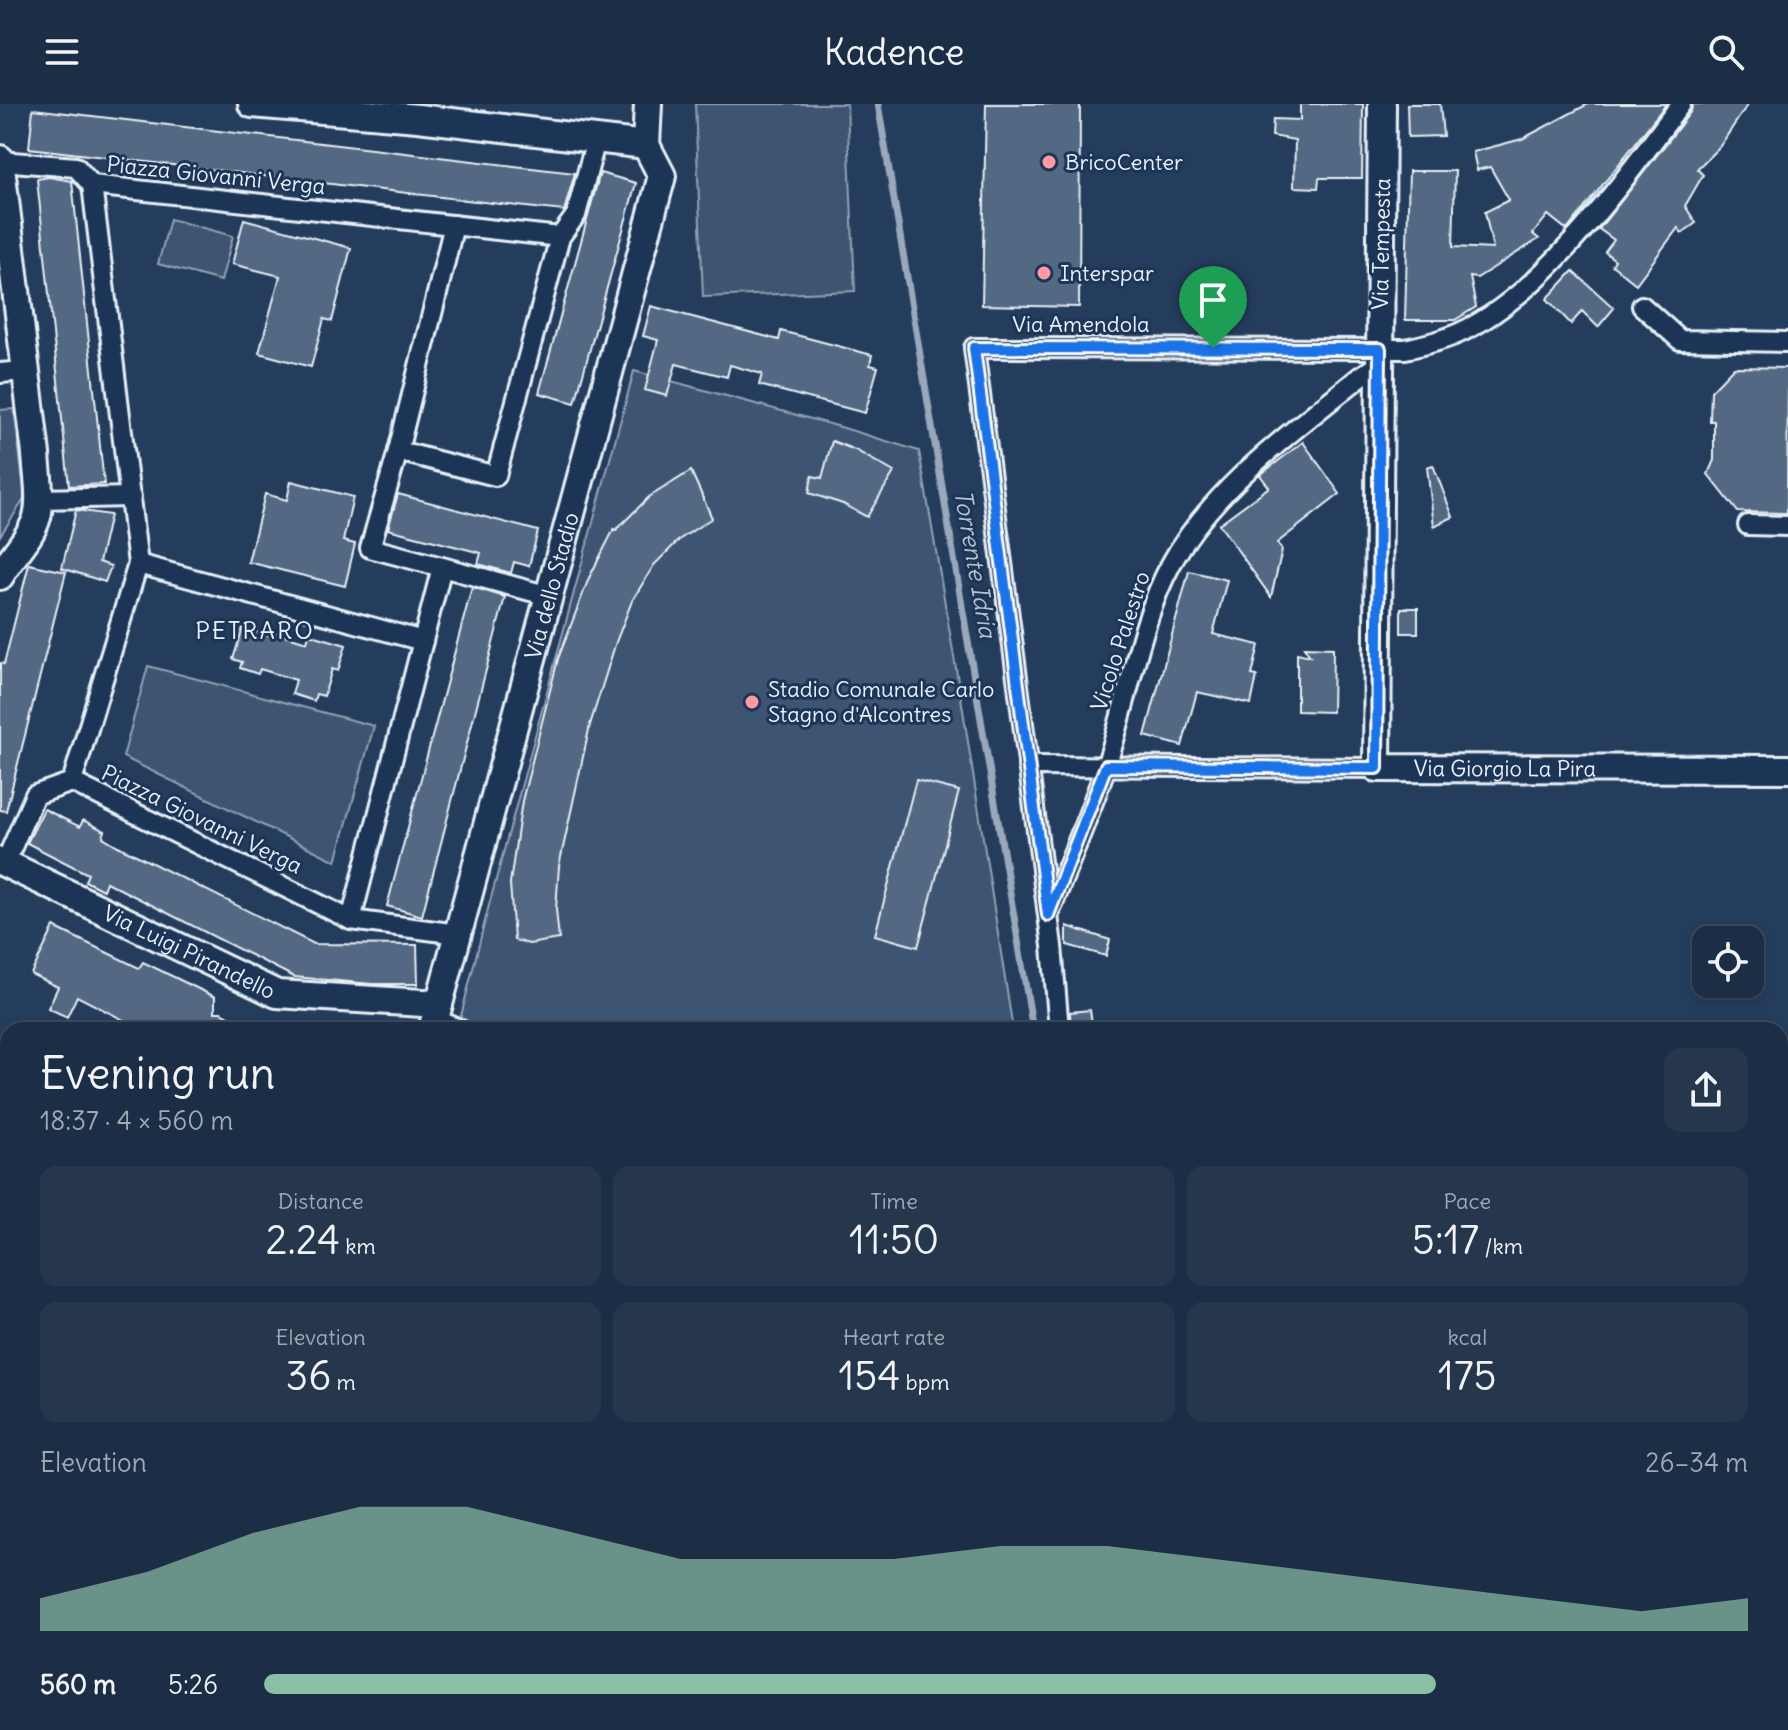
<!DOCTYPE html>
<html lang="en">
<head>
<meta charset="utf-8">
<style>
  :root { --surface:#1c2e46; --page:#25364d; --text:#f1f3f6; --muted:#a0a8b3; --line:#3a4a5f; --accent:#8abfa5 }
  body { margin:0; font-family:Delius,sans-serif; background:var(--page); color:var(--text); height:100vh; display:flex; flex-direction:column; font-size:30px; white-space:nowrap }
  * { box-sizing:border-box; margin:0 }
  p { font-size:26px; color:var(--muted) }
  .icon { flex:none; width:44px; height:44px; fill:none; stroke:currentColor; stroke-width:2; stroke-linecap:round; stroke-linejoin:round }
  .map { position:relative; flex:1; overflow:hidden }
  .panel { position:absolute; left:0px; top:918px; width:1788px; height:708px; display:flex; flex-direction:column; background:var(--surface); border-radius:24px 24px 0 0; box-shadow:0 4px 12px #0003,0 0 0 2px var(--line) }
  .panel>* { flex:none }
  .fabs { position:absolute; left:1692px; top:822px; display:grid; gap:16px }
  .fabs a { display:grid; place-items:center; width:72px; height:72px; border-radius:16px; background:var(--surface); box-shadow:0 4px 12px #0003,0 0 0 2px var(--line); font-size:40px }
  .pin { position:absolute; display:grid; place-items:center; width:68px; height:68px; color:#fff; margin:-82px -34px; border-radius:50% 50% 50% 0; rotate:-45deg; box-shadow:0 0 8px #0007 }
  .pin .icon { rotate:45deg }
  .round { display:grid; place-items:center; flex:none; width:84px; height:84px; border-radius:16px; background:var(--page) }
  .head { display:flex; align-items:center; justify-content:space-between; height:136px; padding:0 40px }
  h1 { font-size:44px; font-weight:600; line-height:60px }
  .stats { display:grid; grid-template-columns:repeat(3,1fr); gap:12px; height:136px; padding:8px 40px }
  .stats div { display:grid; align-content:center; border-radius:16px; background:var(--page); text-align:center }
  .stats b { font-size:40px; font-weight:600 }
  .stats small { font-size:22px; font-weight:400 }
  .stats p { font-size:22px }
  .chart { height:224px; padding:16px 40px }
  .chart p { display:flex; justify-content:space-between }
  .chart svg { width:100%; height:144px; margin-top:8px; fill:var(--accent); opacity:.7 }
  ul { padding:0 40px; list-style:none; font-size:26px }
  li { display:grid; grid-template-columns:128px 96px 1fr; align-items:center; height:60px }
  li i { height:20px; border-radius:10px; background:var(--accent) }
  header { display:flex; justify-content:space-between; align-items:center; height:104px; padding:0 40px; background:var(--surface); font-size:36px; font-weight:600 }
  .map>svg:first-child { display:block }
  .green { fill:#3e5472; stroke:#93a2b5; stroke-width:2 }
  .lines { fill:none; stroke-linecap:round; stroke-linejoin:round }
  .stream { stroke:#99a8ba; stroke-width:7 }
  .building { fill:#536782; stroke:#e8f1f8; stroke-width:2 }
  .street-casing { stroke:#e8f1f8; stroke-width:24 }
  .secondary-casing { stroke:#e8f1f8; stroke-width:32 }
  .street { stroke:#1d3557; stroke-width:18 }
  .secondary { stroke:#1d3557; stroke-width:26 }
  .route-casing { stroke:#fff; stroke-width:16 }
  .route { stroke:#1a73e8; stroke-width:10 }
  .poi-dot { fill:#ff9aa2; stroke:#1d3557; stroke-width:3 }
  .labels { text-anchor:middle; stroke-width:6; stroke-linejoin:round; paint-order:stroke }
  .poi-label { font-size:22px; fill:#e8f1f8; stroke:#1d3557; text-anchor:start }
  .street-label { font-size:22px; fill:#e8f1f8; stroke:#1d3557 }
  .water-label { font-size:24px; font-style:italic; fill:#b4c1ce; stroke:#1d3557 }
  .neighbourhood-label { font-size:24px; letter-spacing:2px; fill:#e8f1f8; stroke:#1d3557 }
</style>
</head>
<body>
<header><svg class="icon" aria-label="menu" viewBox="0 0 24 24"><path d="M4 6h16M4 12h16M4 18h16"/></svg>Kadence<svg class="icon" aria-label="search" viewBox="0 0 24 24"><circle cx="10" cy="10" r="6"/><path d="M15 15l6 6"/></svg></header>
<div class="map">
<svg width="1788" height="1626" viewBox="0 0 1788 1626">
  <rect width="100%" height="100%" fill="#253d5d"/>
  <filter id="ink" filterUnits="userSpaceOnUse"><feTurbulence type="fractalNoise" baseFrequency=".0125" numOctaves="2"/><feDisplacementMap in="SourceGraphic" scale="16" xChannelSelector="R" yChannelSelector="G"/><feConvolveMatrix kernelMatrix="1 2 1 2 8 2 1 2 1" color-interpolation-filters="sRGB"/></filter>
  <g filter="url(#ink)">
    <g class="green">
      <path d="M 695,0 L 847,0 L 855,187 L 703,193 Z"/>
      <path d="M 170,115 L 233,132 L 221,177 L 158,160 Z"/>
      <path d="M 634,267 L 837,322 L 919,347 L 963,606 L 1013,926 L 484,926 L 460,916 L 488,805 Z"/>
      <path d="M 14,305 L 25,394 L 0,432 L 0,306 Z"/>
      <path d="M 148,562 L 374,622 L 336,757 L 123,653 Z"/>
    </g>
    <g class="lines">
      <g class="stream">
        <path d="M 878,0 L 1033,926"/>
        <path d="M 974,1626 L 976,1618"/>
      </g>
    </g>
    <g class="building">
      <path d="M 986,0 L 1080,0 L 1079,203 L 982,201 Z"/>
      <path d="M 1300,0 L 1363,0 L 1362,74 L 1319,74 L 1318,84 L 1294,83 L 1295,36 L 1272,32 L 1273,15 L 1300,16 Z"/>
      <path d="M 1407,0 L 1440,0 L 1443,32 L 1408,33 Z"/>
      <path d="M 1588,0 L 1666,0 L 1567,126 L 1548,111 L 1533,130 L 1539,135 L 1477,174 L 1470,173 L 1476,203 L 1455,216 L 1405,216 L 1409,67 L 1455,67 L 1453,143 L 1493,145 L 1485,108 L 1509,96 L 1490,63 L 1477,66 L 1473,48 L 1522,35 Z"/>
      <path d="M 1693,0 L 1748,0 L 1720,42 L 1697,65 L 1703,71 L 1685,102 L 1696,119 L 1682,129 L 1678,124 L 1636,180 L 1612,161 L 1615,156 L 1605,148 L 1614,136 L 1599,125 L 1669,36 L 1691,7 Z"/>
      <path d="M 33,5 L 540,65 L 575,69 L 564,107 L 526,103 L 29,44 Z"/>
      <path d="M 600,69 L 636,79 L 575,299 L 539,289 Z"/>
      <path d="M 49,73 L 72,77 L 104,380 L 69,382 L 37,75 Z"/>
      <path d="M 244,115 L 351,144 L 332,217 L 324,215 L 311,263 L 259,249 L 280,172 L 232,160 Z"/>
      <path d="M 1573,167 L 1614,204 L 1598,223 L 1582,207 L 1571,220 L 1547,195 Z"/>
      <path d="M 651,202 L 779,236 L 781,227 L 872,251 L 870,261 L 878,263 L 865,309 L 759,281 L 762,270 L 730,261 L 727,273 L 676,260 L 667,292 L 645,286 L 658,236 L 643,232 Z"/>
      <path d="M 1734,263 L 1788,264 L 1787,409 L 1738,408 L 1708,370 L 1714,356 L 1714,317 L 1710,317 L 1711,287 Z"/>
      <path d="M 832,337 L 855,346 L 894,368 L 867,413 L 843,400 L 809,389 L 812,372 L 822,374 Z"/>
      <path d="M 1303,338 L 1340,390 L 1277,439 L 1282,446 L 1271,493 L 1219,420 L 1269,383 L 1260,371 Z"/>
      <path d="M 1433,361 L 1453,413 L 1434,422 L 1427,363 Z"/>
      <path d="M 691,367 L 712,414 L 680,435 L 654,461 L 632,497 L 616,538 L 590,621 L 559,762 L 556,805 L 559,835 L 529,840 L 514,836 L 510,779 L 522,697 L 558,555 L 589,474 L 614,425 L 616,426 L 649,393 Z"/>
      <path d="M 291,377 L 353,393 L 343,437 L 355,440 L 345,482 L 248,458 L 265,390 L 287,396 Z"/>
      <path d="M 398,390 L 538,427 L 529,462 L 514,458 L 511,469 L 478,460 L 481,449 L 388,425 Z"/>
      <path d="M 76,406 L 110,411 L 99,458 L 111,462 L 105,478 L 62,464 Z"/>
      <path d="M 29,460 L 66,468 L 6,707 L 0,706 L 0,559 L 4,560 Z"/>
      <path d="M 1189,467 L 1227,476 L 1213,530 L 1259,541 L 1252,571 L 1257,572 L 1251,600 L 1197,588 L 1182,642 L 1145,632 Z"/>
      <path d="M 472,483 L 505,493 L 422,812 L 387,802 Z"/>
      <rect x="1401" y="504" width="17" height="25"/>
      <path d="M 243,524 L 269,531 L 271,527 L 307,538 L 309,530 L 346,541 L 338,567 L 332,565 L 324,592 L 316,590 L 314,597 L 292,590 L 296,576 L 260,565 L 258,570 L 240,564 L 242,558 L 233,555 Z"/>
      <path d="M 1304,543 L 1333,544 L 1332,608 L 1297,607 L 1297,549 L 1310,552 Z"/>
      <path d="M 916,676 L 959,687 L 918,843 L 875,831 Z"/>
      <path d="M 44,705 L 80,723 L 83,716 L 105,727 L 103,733 L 118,742 L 314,840 L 417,841 L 418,880 L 372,880 L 294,873 L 106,778 L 103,786 L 85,777 L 88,770 L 27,739 Z"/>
      <path d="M 1067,822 L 1110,836 L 1106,852 L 1067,841 Z"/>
      <path d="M 54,823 L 139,864 L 143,858 L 215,893 L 215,908 L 221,908 L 257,926 L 143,926 L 77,892 L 67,913 L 48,904 L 58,883 L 31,870 Z"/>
      <path d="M 1090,906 L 1093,926 L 1071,926 L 1070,908 Z"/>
    </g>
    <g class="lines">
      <defs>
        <g id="street">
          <path d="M 0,57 L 76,63 L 92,81"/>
          <path d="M 560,133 L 92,81 L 138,460 L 72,678 L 351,816 L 442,463 L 370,444 L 398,347 L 496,372 L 560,133 L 576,111 L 596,36"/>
          <path d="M 1642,202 L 1680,236 L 1788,238"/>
          <path d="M 0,269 L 25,267"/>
          <path d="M 398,347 L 454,121"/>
          <path d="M 39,395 L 131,393"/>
          <path d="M 1748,421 L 1788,422"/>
          <path d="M 138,460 L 423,537"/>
          <path d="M 442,463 L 549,492"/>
          <path d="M 1028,662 L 1377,664"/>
          <path d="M 5,759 L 35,691 L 72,678"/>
          <path d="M 1049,810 C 1068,761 1089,712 1106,662 C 1128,598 1139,519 1171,460 C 1213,383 1295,326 1361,272 L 1379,261"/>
          <path d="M 351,816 L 458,830"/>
          <path d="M 435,915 L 461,926"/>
          <path d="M 1059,926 L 1052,842 L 974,244 L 1405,245 C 1424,241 1442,237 1459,229 C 1543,192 1626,73 1681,0"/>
          <path d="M 0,990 L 8,990"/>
          <path d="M 0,1264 L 8,1263"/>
          <path d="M 0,1512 L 8,1524"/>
          <path d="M 67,1618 L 72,1626"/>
        </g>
        <g id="secondary">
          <path d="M 252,0 L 418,14 L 646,41"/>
          <path id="s1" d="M 1382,0 L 1377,664 L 1788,665"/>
          <path d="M 646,41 L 648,0"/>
          <path d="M 0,55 L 36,350 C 37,370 42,394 37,413 C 31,434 11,452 0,472"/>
          <path id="s2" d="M 0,757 L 277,890 L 439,900"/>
          <path id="s3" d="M 432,926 L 662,72 L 646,41"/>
          <path d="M 1780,1395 L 1788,1384"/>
          <path d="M 243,1626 L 245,1618"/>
          <path d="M 1606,1626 L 1613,1618"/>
        </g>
      </defs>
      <use href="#street" class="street-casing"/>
      <use href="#secondary" class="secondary-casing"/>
      <use href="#street" class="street"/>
      <use href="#secondary" class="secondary"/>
    </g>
  </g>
  <g class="lines" filter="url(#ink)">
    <defs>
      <path id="route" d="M 974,244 L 1380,245 L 1377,664 L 1106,662 L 1048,811 Z"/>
    </defs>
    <use href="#route" class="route-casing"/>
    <use href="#route" class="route"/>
  </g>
  <g class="poi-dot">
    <circle cx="1049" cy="58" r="8"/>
    <circle cx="1044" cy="169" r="8"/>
    <circle cx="752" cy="598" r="8"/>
  </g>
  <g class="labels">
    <g class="poi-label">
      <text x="1065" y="66">BricoCenter</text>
      <text x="1060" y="177">Interspar</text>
      <text x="768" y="593">Stadio Comunale Carlo<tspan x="768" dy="25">Stagno d'Alcontres</tspan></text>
    </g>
    <g class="street-label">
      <text transform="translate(216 71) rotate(6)" y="8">Piazza Giovanni Verga</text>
      <text transform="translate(1381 140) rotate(-89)" y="8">Via Tempesta</text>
      <text x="1081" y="228">Via Amendola</text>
      <text dy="8" stroke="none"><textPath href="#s3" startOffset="460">Via dello Stadio</textPath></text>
      <text transform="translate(1120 537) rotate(-72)" y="8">Vicolo Palestro</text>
      <text dy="8" stroke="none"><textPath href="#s1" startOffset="792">Via Giorgio La Pira</textPath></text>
      <text transform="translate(202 715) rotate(26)" y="8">Piazza Giovanni Verga</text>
      <text dy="8" stroke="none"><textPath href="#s2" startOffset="210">Via Luigi Pirandello</textPath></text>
    </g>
    <g class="water-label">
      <text transform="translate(975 460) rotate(80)" y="8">Torrente Idria</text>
    </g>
    <g class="neighbourhood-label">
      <text x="255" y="535">PETRARO</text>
    </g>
  </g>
</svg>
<div class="fabs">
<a><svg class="icon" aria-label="locate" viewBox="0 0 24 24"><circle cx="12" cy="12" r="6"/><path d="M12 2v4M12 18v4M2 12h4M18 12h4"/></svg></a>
</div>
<div class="pin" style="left:1213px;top:244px;background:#1e9e55"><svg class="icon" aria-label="arrive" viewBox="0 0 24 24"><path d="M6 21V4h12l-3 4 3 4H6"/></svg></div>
<section class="panel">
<div class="head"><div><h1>Evening run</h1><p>18:37 · 4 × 560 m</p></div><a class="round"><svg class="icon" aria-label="share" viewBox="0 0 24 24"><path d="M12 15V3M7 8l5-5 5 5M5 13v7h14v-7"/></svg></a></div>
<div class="stats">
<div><p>Distance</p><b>2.24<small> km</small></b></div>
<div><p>Time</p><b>11:50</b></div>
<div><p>Pace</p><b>5:17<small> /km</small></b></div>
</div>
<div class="stats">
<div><p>Elevation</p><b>36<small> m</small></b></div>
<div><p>Heart rate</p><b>154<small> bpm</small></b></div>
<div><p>kcal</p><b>175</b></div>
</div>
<div class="chart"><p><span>Elevation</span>26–34 m</p>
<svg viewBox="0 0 160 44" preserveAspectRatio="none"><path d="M0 44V34L10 26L20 14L30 6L40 6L50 14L60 22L70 22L80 22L90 18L100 18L110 22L120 26L130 30L140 34L150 38L160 34V44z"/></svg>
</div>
<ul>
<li><b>560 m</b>5:26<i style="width:79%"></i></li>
</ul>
</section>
</div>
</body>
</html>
